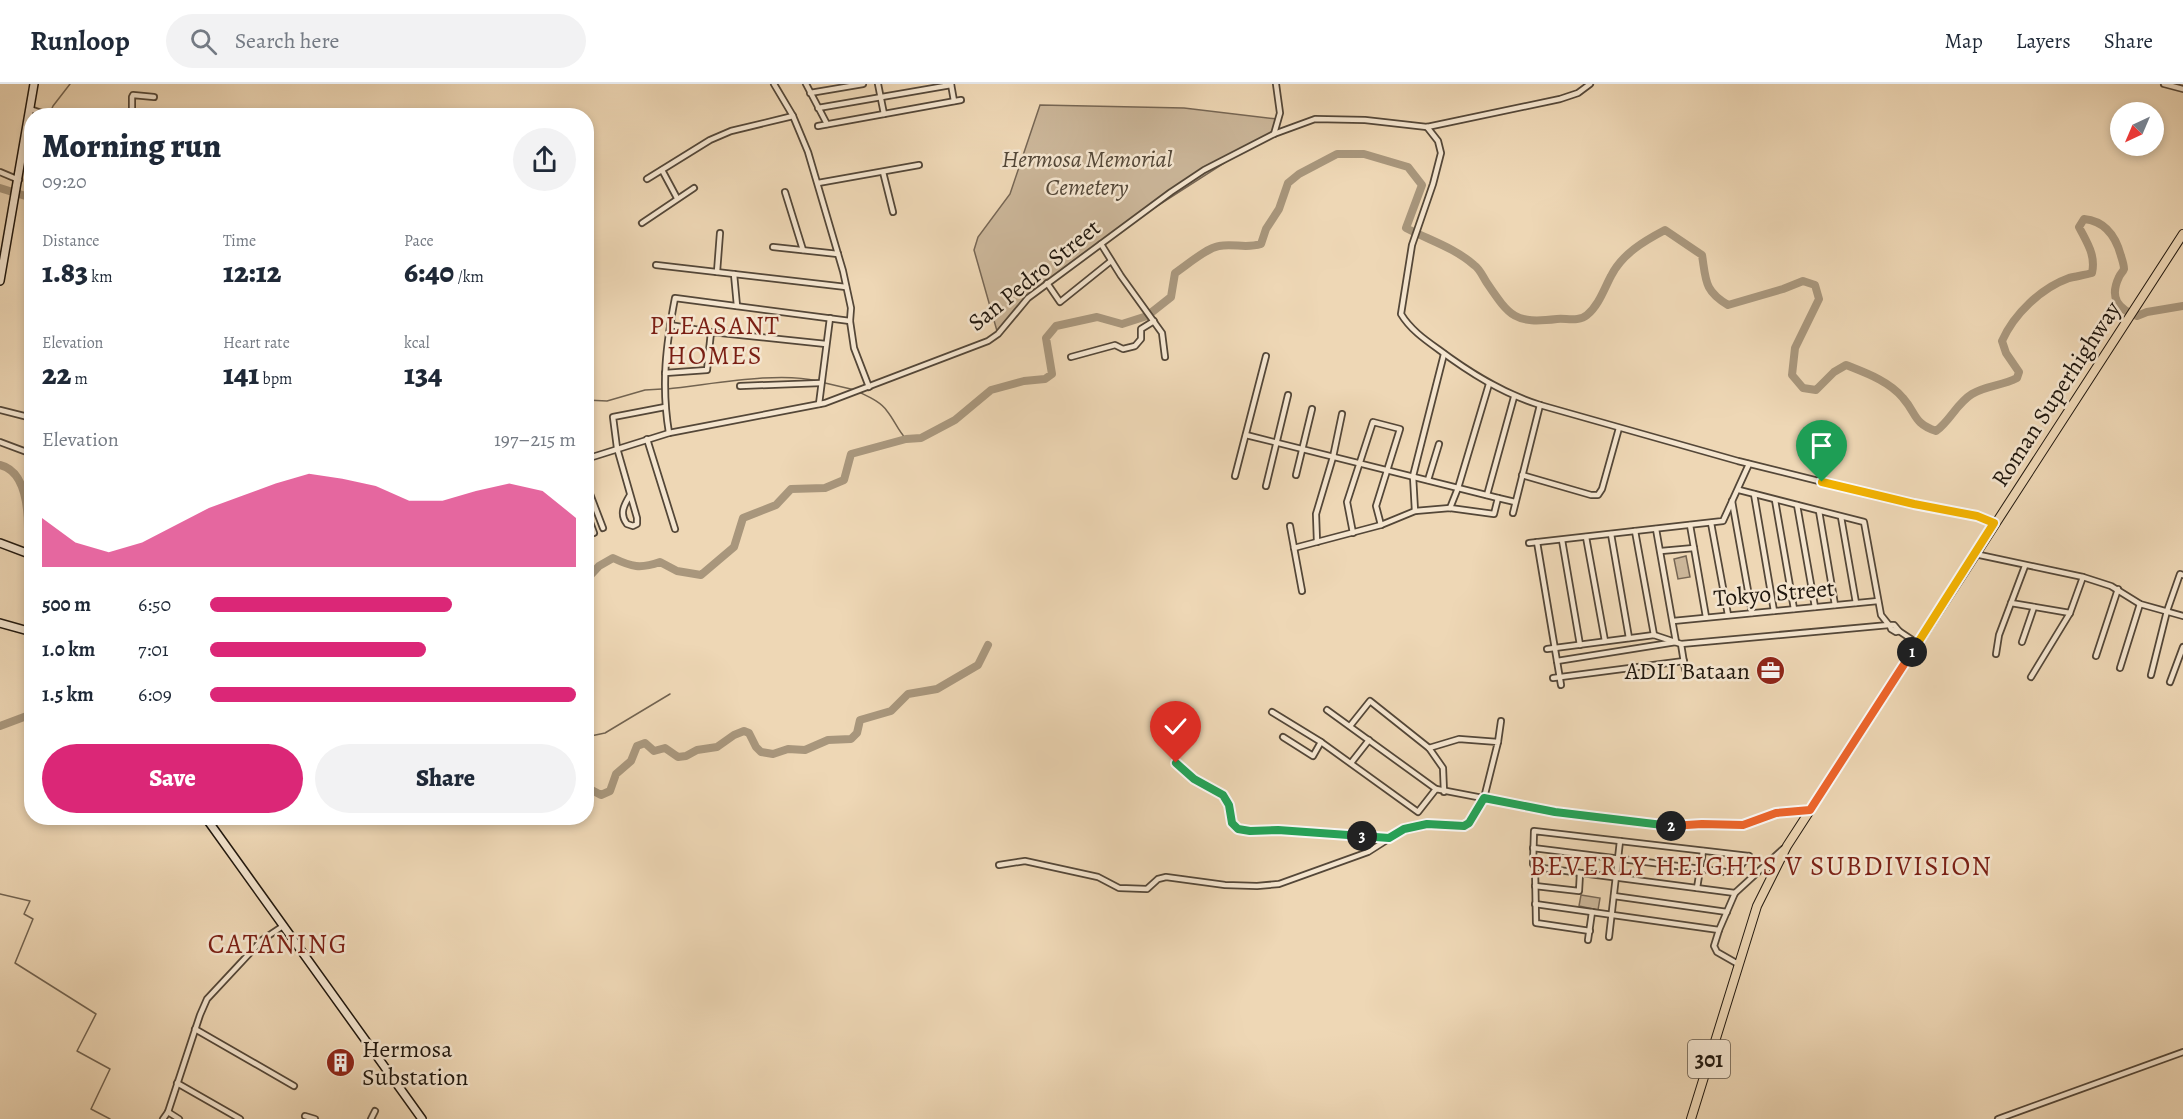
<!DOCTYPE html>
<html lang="en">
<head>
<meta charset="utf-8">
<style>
  :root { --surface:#fff; --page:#f2f2f3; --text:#1f2937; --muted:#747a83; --line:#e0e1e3; --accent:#db2777 }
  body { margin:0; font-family:Alegreya,serif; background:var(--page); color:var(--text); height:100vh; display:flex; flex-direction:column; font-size:22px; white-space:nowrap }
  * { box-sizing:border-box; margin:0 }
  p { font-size:20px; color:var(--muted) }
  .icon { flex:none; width:33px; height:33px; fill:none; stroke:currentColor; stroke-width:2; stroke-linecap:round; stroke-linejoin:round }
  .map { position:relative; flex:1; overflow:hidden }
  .drawer { position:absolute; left:24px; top:24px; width:570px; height:717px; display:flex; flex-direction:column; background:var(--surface); border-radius:24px; box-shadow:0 3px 9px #0003 }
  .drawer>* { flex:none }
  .needle { width:39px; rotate:224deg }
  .buttons { position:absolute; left:2110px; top:18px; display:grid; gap:12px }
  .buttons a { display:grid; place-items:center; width:54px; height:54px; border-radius:50%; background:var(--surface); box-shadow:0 3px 9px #0003; font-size:30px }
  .pin { position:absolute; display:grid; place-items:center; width:51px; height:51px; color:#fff; margin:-62px -26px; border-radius:50% 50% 50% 0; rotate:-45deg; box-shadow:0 0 6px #0007 }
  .pin .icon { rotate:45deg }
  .km { position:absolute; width:30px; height:30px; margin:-15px; border-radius:50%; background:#222; color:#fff; font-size:16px; line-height:30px; text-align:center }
  .round { display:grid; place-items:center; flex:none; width:63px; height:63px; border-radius:32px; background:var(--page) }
  .head { display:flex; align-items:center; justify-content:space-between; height:102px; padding:0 18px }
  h1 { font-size:33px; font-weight:800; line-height:45px }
  .figures { display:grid; grid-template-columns:repeat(3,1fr); gap:9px; height:102px; padding:6px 18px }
  .figures div { display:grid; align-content:center }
  .figures b { font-size:30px; font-weight:800 }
  .figures small { font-size:16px; font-weight:400 }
  .figures p { font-size:16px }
  .chart { height:168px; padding:12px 18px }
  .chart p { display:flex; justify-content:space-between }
  .chart svg { width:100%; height:108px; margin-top:6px; fill:var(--accent); opacity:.7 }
  .primary-button { display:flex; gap:12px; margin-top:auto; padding:12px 18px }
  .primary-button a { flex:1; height:69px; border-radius:36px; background:var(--accent); color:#fff; font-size:24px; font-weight:800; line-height:69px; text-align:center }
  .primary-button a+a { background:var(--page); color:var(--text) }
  ul { padding:0 18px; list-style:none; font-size:20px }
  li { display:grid; grid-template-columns:96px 72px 1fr; align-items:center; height:45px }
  li i { height:15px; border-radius:8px; background:var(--accent) }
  header { display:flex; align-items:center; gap:36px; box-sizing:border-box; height:84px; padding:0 30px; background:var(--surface); border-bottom:2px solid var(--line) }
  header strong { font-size:28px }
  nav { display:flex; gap:33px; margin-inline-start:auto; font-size:21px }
  .search { width:420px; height:54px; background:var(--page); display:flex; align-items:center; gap:15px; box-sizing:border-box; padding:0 21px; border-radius:33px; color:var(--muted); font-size:22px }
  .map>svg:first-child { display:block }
  .green { fill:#cbb699; stroke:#766654; stroke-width:1.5 }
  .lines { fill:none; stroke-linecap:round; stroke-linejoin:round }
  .stream { stroke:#726350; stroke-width:1.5 }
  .river { stroke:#a8967c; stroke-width:8 }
  .street-casing { stroke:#544738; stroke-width:8 }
  .secondary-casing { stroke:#20170e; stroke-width:10 }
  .primary-casing { stroke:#20170e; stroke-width:10 }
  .street { stroke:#f4e5cf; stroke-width:4.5 }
  .secondary { stroke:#f4e5cf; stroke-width:7 }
  .primary { stroke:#eed7b5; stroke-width:8 }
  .split-1-casing { stroke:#fff; stroke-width:12 }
  .split-2-casing { stroke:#fff; stroke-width:12 }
  .split-3-casing { stroke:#fff; stroke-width:12 }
  .split-4-casing { stroke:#fff; stroke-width:12 }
  .split-1 { stroke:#f5b400; stroke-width:8 }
  .split-2 { stroke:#f0652b; stroke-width:8 }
  .split-3 { stroke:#22a559; stroke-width:8 }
  .split-4 { stroke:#22a559; stroke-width:8 }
  .labels { text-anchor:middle; stroke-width:5; stroke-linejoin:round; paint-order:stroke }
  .shield { fill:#f4e5cf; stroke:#605548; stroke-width:1.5 }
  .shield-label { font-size:22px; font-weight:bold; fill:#20170e }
  .park-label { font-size:24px; font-style:italic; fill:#534738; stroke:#f4e5cf }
  .street-label { font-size:24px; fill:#20170e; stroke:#f4e5cf }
  .poi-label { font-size:24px; fill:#20170e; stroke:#f4e5cf; text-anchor:end }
  .neighbourhood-label { font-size:26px; letter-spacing:1.5px; fill:#7a1f14; stroke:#f4e5cf }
  .quarter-label { font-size:27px; letter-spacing:1.5px; fill:#7a1f14; stroke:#f4e5cf }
</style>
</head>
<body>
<header>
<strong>Runloop</strong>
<div class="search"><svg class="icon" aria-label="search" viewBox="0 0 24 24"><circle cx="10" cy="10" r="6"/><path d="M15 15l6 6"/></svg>Search here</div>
<nav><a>Map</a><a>Layers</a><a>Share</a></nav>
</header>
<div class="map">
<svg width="2183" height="1035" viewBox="0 0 2183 1035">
  <rect width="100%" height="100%" fill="#eed7b5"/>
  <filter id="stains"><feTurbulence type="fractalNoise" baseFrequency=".00333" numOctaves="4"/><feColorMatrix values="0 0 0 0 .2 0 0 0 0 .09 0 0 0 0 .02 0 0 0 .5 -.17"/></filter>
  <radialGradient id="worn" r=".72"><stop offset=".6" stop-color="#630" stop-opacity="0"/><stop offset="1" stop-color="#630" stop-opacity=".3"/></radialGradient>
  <g class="green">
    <path d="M 1040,21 L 1184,24 L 1277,35 L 1274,47 L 1104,156 L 1026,214 L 997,247 L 974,166 L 978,153 L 1010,110 Z"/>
    <path d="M 1686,472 L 1690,493 L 1678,495 L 1674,475 Z"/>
    <path d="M 1581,811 L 1600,814 L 1598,826 L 1579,822 Z"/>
  </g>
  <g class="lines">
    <g class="stream">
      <path d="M 49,31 L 53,22 L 70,0"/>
      <path d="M 24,111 L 32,100"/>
      <path d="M 825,299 L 855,306"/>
      <path d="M 667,305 C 709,301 777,287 817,297"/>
      <path d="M 859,308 C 869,313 881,318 887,327 C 895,337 897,345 906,355"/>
      <path d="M 586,316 L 607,317 L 645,306 L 662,305"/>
      <path d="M 586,653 L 605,649 L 670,610"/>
      <path d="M 0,810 L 30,817 L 24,830 L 33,835 L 15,879 L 96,930 L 77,967 L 110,985 L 91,1025 L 110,1035"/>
    </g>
    <g class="river">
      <path d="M 0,104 L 32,114"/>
      <path d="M 0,381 C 25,387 28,424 28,445 L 32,448"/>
      <path d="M 586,496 L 599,482 L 613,474 C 632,483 640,485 660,478 L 677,487 L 701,491 L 734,463 L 743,434 L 776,421 L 791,405 L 825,404 L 844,396 L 851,370 L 906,355 L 921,354 L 955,336 L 991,306 L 1024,297 L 1045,295 L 1052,290 L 1046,254 L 1056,242 L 1097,233 L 1122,240 L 1147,232 L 1171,213 L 1175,189 C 1186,182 1206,164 1219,162 C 1234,159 1245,165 1261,160 L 1266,145 L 1279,125 L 1288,99 L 1299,90 L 1337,70 L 1364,70 L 1408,83 L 1422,101 L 1406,144 C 1429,156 1455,164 1474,181 C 1480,185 1483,193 1487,199 C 1510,233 1515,240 1557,235 C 1566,234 1579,238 1587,231 C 1599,221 1604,205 1611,192 C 1622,170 1644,157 1665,146 L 1702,171 C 1706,196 1704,207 1728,221 L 1783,205 L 1803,197 L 1815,201 L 1819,215 L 1795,264 L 1792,291 L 1803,304 L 1816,306 L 1834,288 L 1846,281 C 1866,289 1889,297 1903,314 C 1917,330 1913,339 1936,347 C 1950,337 1957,319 1972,310 C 1987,301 2002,302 2017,294 L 2019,288 L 2006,269 L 2002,257 C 2014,230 2041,204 2069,194 C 2077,192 2085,191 2092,189 C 2096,171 2087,159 2079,143 L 2084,135 C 2105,137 2116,153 2121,172 C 2122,175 2124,182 2124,185 C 2123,188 2120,190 2119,193 C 2109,214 2118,225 2137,232 L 2147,228 L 2183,222"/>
      <path d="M 0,642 L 32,630"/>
      <path d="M 586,703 L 601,711 L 610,707 L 616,690 L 631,677 L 637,662 L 645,659 L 654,667 L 665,664 L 678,673 L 686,672 L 697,666 L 717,663 L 734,651 L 744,647 L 749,649 L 756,663 L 761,668 L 773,670 L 788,665 L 805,666 L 828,656 L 851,655 L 857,649 L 860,636 L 891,627 L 908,610 L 937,605 L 978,581 L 988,561"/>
    </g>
    <defs>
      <g id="street">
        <path d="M 774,0 L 793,32 L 808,68 L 843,187 L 851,224 L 850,237 L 854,264 L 869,303"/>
        <path d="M 806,0 L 827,40"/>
        <path d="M 878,0 L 884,30"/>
        <path d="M 951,0 L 954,17"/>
        <path d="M 2164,0 L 2183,5"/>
        <path d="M 810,9 L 863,0"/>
        <path d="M 818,24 L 951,1"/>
        <path d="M 30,25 L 50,32"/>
        <path d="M 132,32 L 132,13 L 133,11 L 154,13"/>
        <path d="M 818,42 L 961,16"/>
        <path d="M 1427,43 L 1438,57 L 1441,69 L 1433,100 L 1412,161 L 1401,230 C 1410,245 1424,255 1438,265 C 1470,289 1502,309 1540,321 L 1738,377 L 1895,416 L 1977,432 L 1994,439"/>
        <path d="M 1274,50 L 1280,29 L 1276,0"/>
        <path d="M 662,86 L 677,114"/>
        <path d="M 0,88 L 19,96"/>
        <path d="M 883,88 L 893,128"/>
        <path d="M 647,95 L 710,56 L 731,47 L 793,32"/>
        <path d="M 818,99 L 919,81"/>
        <path d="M 785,108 L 803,166"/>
        <path d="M 642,139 L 694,104"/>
        <path d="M 1101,160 L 1121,192 L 1162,249 L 1165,273"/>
        <path d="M 773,163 L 838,170"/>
        <path d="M 656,181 L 846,203"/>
        <path d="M 717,188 L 720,149"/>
        <path d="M 734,190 L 737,222"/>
        <path d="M 1047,199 L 1060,218 L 1111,177"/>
        <path d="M 670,241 L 711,248 L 826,260"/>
        <path d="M 1071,273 L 1115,261 L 1123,265 L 1135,262 L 1141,255 L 1141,245 L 1154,237"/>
        <path d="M 665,289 L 707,286 L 711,248"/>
        <path d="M 740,302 L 821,299"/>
        <path d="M 819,320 L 830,234"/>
        <path d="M 0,326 L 32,334"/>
        <path d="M 669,349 C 661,301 666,261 675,214 L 850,237"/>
        <path d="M 1246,351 L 1498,414 L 1494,430 L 1450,424 L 1415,427 L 1381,441 L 1294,464"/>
        <path d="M 647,355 L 675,445"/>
        <path d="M 0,358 L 32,370"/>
        <path d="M 586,375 L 669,349 L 825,319 L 988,257 L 998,250 L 1028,214 L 1171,108 L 1204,86 L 1274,50 L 1315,35 L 1365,36 L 1427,43 L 1560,15 L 1578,9 L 1590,0"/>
        <path d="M 1296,391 L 1312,325"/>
        <path d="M 1522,391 L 1591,411 L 1598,411 L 1602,405 L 1619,344"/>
        <path d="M 1235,392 L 1266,272"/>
        <path d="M 1428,396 L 1439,360"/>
        <path d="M 1266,402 L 1288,311"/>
        <path d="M 1739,406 L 1864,438 L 1881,531 L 1889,541"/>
        <path d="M 1754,410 L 1774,527"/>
        <path d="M 586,411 L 590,410 L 603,444"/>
        <path d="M 630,411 C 624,421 619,430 627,440 L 633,442 L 637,440 L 637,434 L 617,364 L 613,333 L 665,323"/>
        <path d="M 1487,411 L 1514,313"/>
        <path d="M 1498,414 L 1515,418"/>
        <path d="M 1775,416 L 1794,525"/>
        <path d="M 1732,417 L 1752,529"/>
        <path d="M 1797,421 L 1815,523"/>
        <path d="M 1450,424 L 1458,404 L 1489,300"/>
        <path d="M 586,427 L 594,449"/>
        <path d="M 1415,427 L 1413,392 L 1444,270"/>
        <path d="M 1819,427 L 1835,521"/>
        <path d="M 1513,429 L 1540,321"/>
        <path d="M 1841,433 L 1856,519"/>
        <path d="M 1711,439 L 1728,531"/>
        <path d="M 1690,441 L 1706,533"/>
        <path d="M 1290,442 L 1302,507"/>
        <path d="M 1635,447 L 1654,551"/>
        <path d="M 1353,449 L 1347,418 L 1373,338 L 1400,345 L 1376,422 L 1381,441"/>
        <path d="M 1611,450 L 1629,554"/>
        <path d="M 1586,453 L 1605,557"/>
        <path d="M 1562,456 L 1580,561"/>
        <path d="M 1317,458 L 1316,430 L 1333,373 L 1342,330"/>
        <path d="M 1537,458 L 1561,601"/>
        <path d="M 1529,459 L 1723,437 L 1749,380"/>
        <path d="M 1661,467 L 1694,464"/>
        <path d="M 1975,470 L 2083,493 L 2111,502 L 2140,520 L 2183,532"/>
        <path d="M 2011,519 L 2070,529"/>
        <path d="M 1673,537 L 1878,517"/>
        <path d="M 1890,542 L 1891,545 L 1896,548 L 1899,547 L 1917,559"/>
        <path d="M 2022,558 L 2034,523"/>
        <path d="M 1681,560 L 1685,585"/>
        <path d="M 1547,565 L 1654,551 L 1681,560 L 1889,541 L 1894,541 L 1899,547"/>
        <path d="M 1996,570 L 1999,551 L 2025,482"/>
        <path d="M 2096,572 L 2118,505"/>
        <path d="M 1557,577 L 1676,558 L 1656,445"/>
        <path d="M 2120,584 L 2140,520"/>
        <path d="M 2151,591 L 2167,527 L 2180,490 L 2183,491"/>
        <path d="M 2031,593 L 2070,529 L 2083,493"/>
        <path d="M 1553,594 L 1684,577"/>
        <path d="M 2170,598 L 2183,563"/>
        <path d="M 1327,626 L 1436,705"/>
        <path d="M 1272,628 L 1321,658 L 1418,728 L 1436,705 L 1555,728 L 1677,743 L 1702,740 L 1743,741 L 1776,729 L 1810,726"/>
        <path d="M 1350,642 L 1370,617 L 1429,664 L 1443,684 L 1444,708"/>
        <path d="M 1283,653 L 1313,672 L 1321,658"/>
        <path d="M 1498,658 L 1501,637"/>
        <path d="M 1176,679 L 1194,695 L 1223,711 L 1229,721 L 1232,739 L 1238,745 L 1250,747 L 1278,746 L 1389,754"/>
        <path d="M 1351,679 L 1369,656"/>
        <path d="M 1533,764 L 1734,789 L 1749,772"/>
        <path d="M 999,781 L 1025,777 L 1098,793 L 1119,804 L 1147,805 L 1158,795 L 1166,793 L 1225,801 L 1257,802 L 1279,800 L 1368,768 L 1404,745 L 1436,739 L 1461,743 L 1466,741 L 1484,714 L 1498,658 L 1459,655 L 1429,664"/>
        <path d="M 1535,783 L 1735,809"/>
        <path d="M 1535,802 L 1579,807 L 1580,789"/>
        <path d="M 1697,804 L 1703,767"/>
        <path d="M 1614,812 L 1727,828"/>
        <path d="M 1535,820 L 1719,846"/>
        <path d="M 1590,847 L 1536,839 L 1535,783 L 1533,780 L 1534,747 L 1749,772"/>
        <path d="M 1609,853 L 1620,757"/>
        <path d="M 1588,856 L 1592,828"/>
        <path d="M 1738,880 L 1717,868 L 1714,862 L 1719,846 L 1735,809 L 1783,765"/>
        <path d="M 195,945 L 294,1002"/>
        <path d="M 177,999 L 240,1035"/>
        <path d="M 168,1028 L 179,1035"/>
        <path d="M 305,1032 L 315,1035"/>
        <path d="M 163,1035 L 168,1028 L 200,931 L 207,915 L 262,856 L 283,842"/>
        <path d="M 371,1035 L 375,1027"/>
        <path d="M 1998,1035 L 2183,968"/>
      </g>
      <g id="secondary">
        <path d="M 0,197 L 34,0"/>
        <path d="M 0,459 L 32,471"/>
        <path d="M 0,539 L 32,548"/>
        <path d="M 206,734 L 422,1035"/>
      </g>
      <path id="primary" d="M 1691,1035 L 1757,822 L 1787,762 L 2183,150"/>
    </defs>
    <use href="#street" class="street-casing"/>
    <use href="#secondary" class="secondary-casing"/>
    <use href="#primary" class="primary-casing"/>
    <use href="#street" class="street"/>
    <use href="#secondary" class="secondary"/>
    <use href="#primary" class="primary"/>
  </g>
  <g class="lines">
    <defs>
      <path id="split-1" d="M 1822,398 L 1914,420 L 1977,432 L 1994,439 L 1912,568"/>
      <path id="split-2" d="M 1671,742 L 1702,740 L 1743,741 L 1776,729 L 1810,726 L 1912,568"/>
      <path id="split-3" d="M 1362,752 L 1389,754 L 1404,745 L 1427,740 L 1464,742 L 1469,739 L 1484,714 L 1555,728 L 1671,742"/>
      <path id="split-4" d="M 1176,679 L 1194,695 L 1223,711 L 1229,721 L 1232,739 L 1238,745 L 1250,747 L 1278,746 L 1362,752"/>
    </defs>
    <use href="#split-1" class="split-1-casing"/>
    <use href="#split-2" class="split-2-casing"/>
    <use href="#split-3" class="split-3-casing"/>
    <use href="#split-4" class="split-4-casing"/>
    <use href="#split-1" class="split-1"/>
    <use href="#split-2" class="split-2"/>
    <use href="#split-3" class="split-3"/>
    <use href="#split-4" class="split-4"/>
  </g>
  <defs>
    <symbol id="office-disc" viewBox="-11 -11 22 22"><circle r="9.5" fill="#8f2418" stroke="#f4e5cf"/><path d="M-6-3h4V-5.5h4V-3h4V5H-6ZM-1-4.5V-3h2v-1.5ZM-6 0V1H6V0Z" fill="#fff"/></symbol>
    <symbol id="building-disc" viewBox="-11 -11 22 22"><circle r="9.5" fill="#8f2418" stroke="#f4e5cf"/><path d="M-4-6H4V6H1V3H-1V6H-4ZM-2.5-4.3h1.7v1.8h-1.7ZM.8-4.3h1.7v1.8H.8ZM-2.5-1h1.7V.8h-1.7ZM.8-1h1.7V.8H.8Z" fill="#fff"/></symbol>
  </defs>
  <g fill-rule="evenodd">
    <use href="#office-disc" x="1754" y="570" width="33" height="33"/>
    <use href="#building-disc" x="324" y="962" width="33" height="33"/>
  </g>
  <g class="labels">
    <rect class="shield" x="1688" y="956" width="42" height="38" rx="4.5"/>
    <g class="shield-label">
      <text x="1709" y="983">301</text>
    </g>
    <g class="park-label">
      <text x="1087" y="83">Hermosa Memorial<tspan x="1087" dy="28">Cemetery</tspan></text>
    </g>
    <g class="street-label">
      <text transform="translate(1034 191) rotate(-39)" y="8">San Pedro Street</text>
      <text transform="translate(2056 310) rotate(-57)" y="8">Roman Superhighway</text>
      <text transform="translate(1774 509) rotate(-5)" y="8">Tokyo Street</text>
    </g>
    <g class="poi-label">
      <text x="1750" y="595">ADLI Bataan</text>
      <text x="362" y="973" text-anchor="start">Hermosa<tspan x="362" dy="28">Substation</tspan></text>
    </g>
    <g class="neighbourhood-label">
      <text x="715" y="250">PLEASANT<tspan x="715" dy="30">HOMES</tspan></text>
    </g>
    <g class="quarter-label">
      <text x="1761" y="791">BEVERLY HEIGHTS V SUBDIVISION</text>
      <text x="278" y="869">CATANING</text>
    </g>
  </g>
  <rect width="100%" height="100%" filter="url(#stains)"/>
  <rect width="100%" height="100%" fill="url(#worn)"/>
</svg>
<div class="buttons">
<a><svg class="needle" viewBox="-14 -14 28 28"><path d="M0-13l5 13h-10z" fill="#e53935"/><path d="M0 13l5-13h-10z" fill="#747a83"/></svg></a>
</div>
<div class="pin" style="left:1822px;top:398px;background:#1e9e55"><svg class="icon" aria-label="arrive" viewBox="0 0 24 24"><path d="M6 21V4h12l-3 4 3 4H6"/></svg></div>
<div class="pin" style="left:1176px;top:679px;background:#d93025"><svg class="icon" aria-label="check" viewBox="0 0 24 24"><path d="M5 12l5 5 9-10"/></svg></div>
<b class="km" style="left:1912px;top:568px">1</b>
<b class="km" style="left:1671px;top:742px">2</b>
<b class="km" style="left:1362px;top:752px">3</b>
<section class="drawer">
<div class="head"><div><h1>Morning run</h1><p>09:20</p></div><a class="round"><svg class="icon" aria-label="share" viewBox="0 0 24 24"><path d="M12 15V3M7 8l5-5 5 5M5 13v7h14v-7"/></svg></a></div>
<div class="figures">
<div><p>Distance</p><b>1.83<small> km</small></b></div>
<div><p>Time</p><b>12:12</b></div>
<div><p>Pace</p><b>6:40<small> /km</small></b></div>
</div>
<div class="figures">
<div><p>Elevation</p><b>22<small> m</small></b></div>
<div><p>Heart rate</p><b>141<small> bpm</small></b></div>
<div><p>kcal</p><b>134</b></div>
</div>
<div class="chart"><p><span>Elevation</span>197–215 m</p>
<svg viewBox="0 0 160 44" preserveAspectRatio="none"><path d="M0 44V24L10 34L20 38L30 34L40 27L50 20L60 15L70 10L80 6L90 8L100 11L110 17L120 17L130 13L140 10L150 13L160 24V44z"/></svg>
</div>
<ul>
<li><b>500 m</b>6:50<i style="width:66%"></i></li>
<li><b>1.0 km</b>7:01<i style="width:59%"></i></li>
<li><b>1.5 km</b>6:09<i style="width:100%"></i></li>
</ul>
<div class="primary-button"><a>Save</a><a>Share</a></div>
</section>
</div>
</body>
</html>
